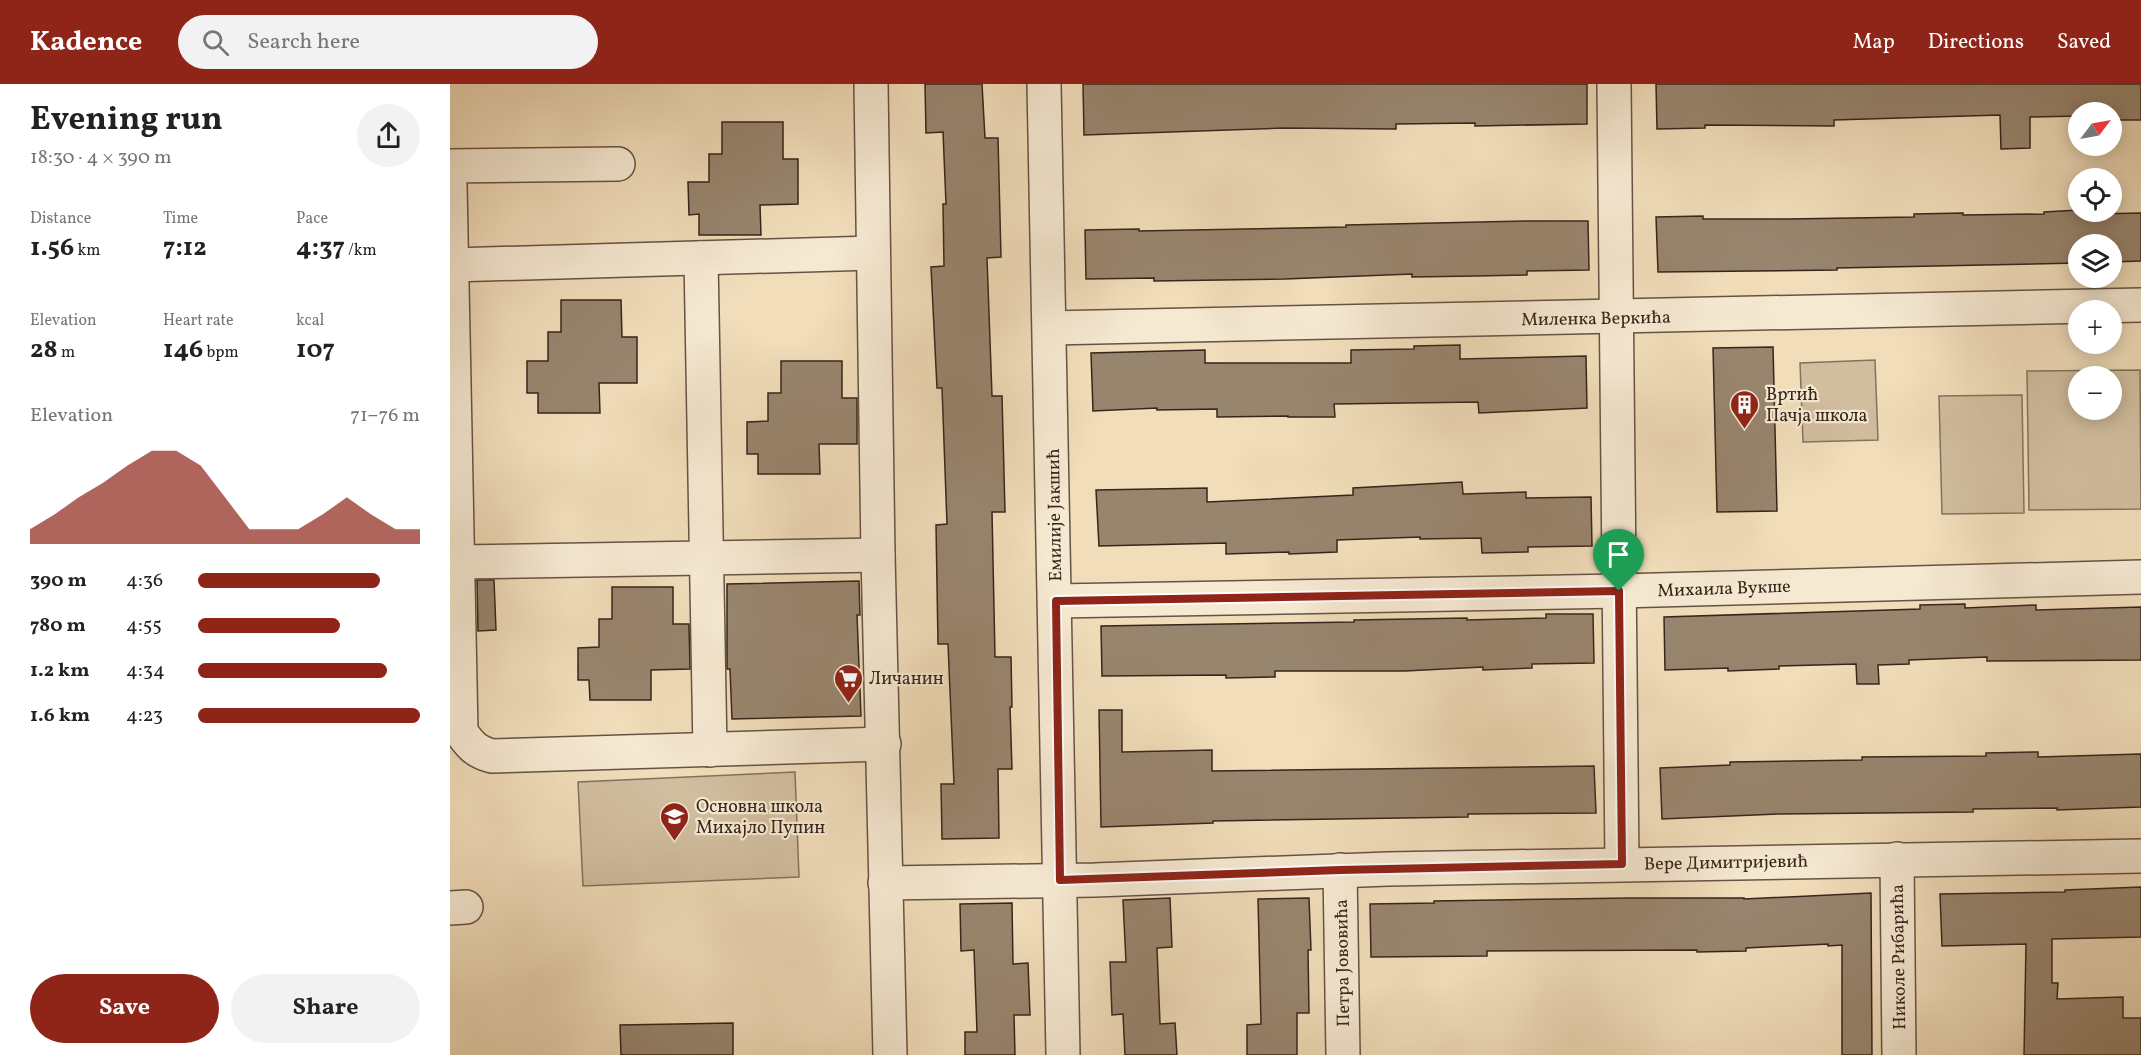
<!DOCTYPE html>
<html lang="en">
<head>
<meta charset="utf-8">
<style>
  :root { --surface:#fff; --page:#f2f2f2; --text:#222; --muted:#767676; --accent:#8f2418 }
  body { margin:0; font-family:Vollkorn,serif; background:var(--page); color:var(--text); height:100vh; display:flex; flex-direction:column; font-size:22px; white-space:nowrap }
  * { box-sizing:border-box; margin:0 }
  p { font-size:20px; color:var(--muted) }
  .icon { flex:none; width:33px; height:33px; fill:none; stroke:currentColor; stroke-width:2; stroke-linecap:round; stroke-linejoin:round }
  .map { position:relative; flex:1; overflow:hidden }
  .details { display:flex; flex-direction:column; background:var(--surface); width:450px }
  .details>* { flex:none }
  .needle { width:39px; rotate:58deg }
  .controls { position:absolute; left:1618px; top:18px; display:grid; gap:12px }
  .controls a { display:grid; place-items:center; width:54px; height:54px; border-radius:50%; background:var(--surface); box-shadow:0 3px 15px #0003; font-size:30px }
  .pin { position:absolute; display:grid; place-items:center; width:51px; height:51px; color:#fff; margin:-62px -26px; border-radius:50% 50% 50% 0; rotate:-45deg; box-shadow:0 0 6px #0007 }
  .pin .icon { rotate:45deg }
  .round { display:grid; place-items:center; flex:none; width:63px; height:63px; border-radius:32px; background:var(--page) }
  .summary { display:flex; align-items:center; justify-content:space-between; height:102px; padding:0 30px }
  h1 { font-size:33px; font-weight:700; line-height:45px }
  .metrics { display:grid; grid-template-columns:repeat(3,1fr); gap:9px; height:102px; padding:6px 30px }
  .metrics div { display:grid; align-content:center }
  .metrics b { font-size:26px; font-weight:700 }
  .metrics small { font-size:16px; font-weight:400 }
  .metrics p { font-size:16px }
  .chart { height:168px; padding:12px 30px }
  .chart p { display:flex; justify-content:space-between }
  .chart svg { width:100%; height:108px; margin-top:6px; fill:var(--accent); opacity:.7 }
  .primary-button { display:flex; gap:12px; margin-top:auto; padding:12px 30px }
  .primary-button a { flex:1; height:69px; border-radius:36px; background:var(--accent); color:#fff; font-size:24px; font-weight:700; line-height:69px; text-align:center }
  .primary-button a+a { background:var(--page); color:var(--text) }
  ul { padding:0 30px; list-style:none; font-size:20px }
  li { display:grid; grid-template-columns:96px 72px 1fr; align-items:center; height:45px }
  li i { height:15px; border-radius:8px; background:var(--accent) }
  header { display:flex; align-items:center; gap:36px; box-sizing:border-box; height:84px; padding:0 30px; background:var(--accent); color:#fff }
  header strong { font-size:28px }
  nav { display:flex; gap:33px; margin-inline-start:auto; font-size:21px }
  .search { width:420px; height:54px; background:var(--page); display:flex; align-items:center; gap:15px; box-sizing:border-box; padding:0 21px; border-radius:33px; color:var(--muted); font-size:22px }
  main { display:flex; flex:1; min-height:0 }
  .map>svg:first-child { display:block }
  .green { fill:#d1be9f; stroke:#84725e; stroke-width:1.5; fill-rule:evenodd }
  .building { fill:#98856e; stroke:#37251c; stroke-width:1.5 }
  .lines { fill:none; stroke-linecap:round; stroke-linejoin:round }
  .minor-casing { stroke:#665344; stroke-width:36 }
  .minor { stroke:#f6e9d2; stroke-width:33 }
  .route-casing { stroke:#fff; stroke-width:12 }
  .route { stroke:#8f2418; stroke-width:8 }
  .labels { text-anchor:middle; stroke-width:4.5; stroke-linejoin:round; paint-order:stroke }
  .street-label { font-size:18px; fill:#37251c; stroke:#f6e9d2 }
  .poi-label { font-size:18px; fill:#37251c; stroke:#f6e9d2; text-anchor:start }
</style>
</head>
<body>
<header>
<strong>Kadence</strong>
<div class="search"><svg class="icon" aria-label="search" viewBox="0 0 24 24"><circle cx="10" cy="10" r="6"/><path d="M15 15l6 6"/></svg>Search here</div>
<nav><a>Map</a><a>Directions</a><a>Saved</a></nav>
</header>
<main>
<section class="details">
<div class="summary"><div><h1>Evening run</h1><p>18:30 · 4 × 390 m</p></div><a class="round"><svg class="icon" aria-label="share" viewBox="0 0 24 24"><path d="M12 15V3M7 8l5-5 5 5M5 13v7h14v-7"/></svg></a></div>
<div class="metrics">
<div><p>Distance</p><b>1.56<small> km</small></b></div>
<div><p>Time</p><b>7:12</b></div>
<div><p>Pace</p><b>4:37<small> /km</small></b></div>
</div>
<div class="metrics">
<div><p>Elevation</p><b>28<small> m</small></b></div>
<div><p>Heart rate</p><b>146<small> bpm</small></b></div>
<div><p>kcal</p><b>107</b></div>
</div>
<div class="chart"><p><span>Elevation</span>71–76 m</p>
<svg viewBox="0 0 160 44" preserveAspectRatio="none"><path d="M0 44V38L10 32L20 25L30 19L40 12L50 6L60 6L70 12L80 25L90 38L100 38L110 38L120 32L130 25L140 32L150 38L160 38V44z"/></svg>
</div>
<ul>
<li><b>390 m</b>4:36<i style="width:82%"></i></li>
<li><b>780 m</b>4:55<i style="width:64%"></i></li>
<li><b>1.2 km</b>4:34<i style="width:85%"></i></li>
<li><b>1.6 km</b>4:23<i style="width:100%"></i></li>
</ul>
<div class="primary-button"><a>Save</a><a>Share</a></div>
</section>
<div class="map">
<svg width="1691" height="971" viewBox="0 0 1691 971">
  <rect width="100%" height="100%" fill="#f1ddba"/>
  <filter id="stains"><feTurbulence type="fractalNoise" baseFrequency=".00333" numOctaves="4"/><feColorMatrix values="0 0 0 0 .2 0 0 0 0 .09 0 0 0 0 .02 0 0 0 .5 -.17"/></filter>
  <radialGradient id="worn" r=".72"><stop offset=".6" stop-color="#630" stop-opacity="0"/><stop offset="1" stop-color="#630" stop-opacity=".3"/></radialGradient>
  <g class="green">
    <path d="M 1425,276 L 1428,356 L 1353,358 L 1350,279 Z"/>
    <path d="M 1690,286 L 1691,425 L 1579,426 L 1577,287 ZM 1629,292 L 1662,292 L 1662,326 L 1629,326 Z"/>
    <path d="M 1572,311 L 1574,429 L 1492,430 L 1489,312 Z"/>
    <path d="M 345,688 L 349,793 L 133,802 L 128,698 Z"/>
  </g>
  <g class="building">
    <path d="M 475,0 L 532,0 L 535,54 L 548,54 L 551,173 L 537,174 L 542,312 L 552,312 L 555,428 L 542,428 L 545,573 L 561,573 L 562,623 L 560,623 L 562,685 L 548,685 L 549,754 L 492,755 L 491,700 L 504,700 L 498,560 L 488,560 L 486,441 L 497,440 L 492,304 L 487,304 L 481,183 L 494,182 L 493,120 L 496,120 L 493,48 L 476,49 Z"/>
    <path d="M 633,0 L 1137,0 L 1137,40 L 1025,42 L 1025,39 L 946,40 L 946,45 L 833,44 L 634,51 Z"/>
    <path d="M 1206,0 L 1691,0 L 1691,36 L 1662,36 L 1662,28 L 1629,28 L 1629,32 L 1580,33 L 1580,64 L 1551,65 L 1550,31 L 1384,36 L 1384,42 L 1255,41 L 1255,44 L 1207,45 Z"/>
    <path d="M 272,38 L 333,38 L 333,75 L 348,75 L 348,120 L 310,121 L 311,151 L 249,151 L 249,130 L 239,131 L 238,98 L 259,98 L 259,70 L 272,70 Z"/>
    <path d="M 1629,126 L 1643,128 L 1643,130 L 1691,129 L 1691,177 L 1662,178 L 1662,160 L 1629,160 L 1629,179 L 1387,184 L 1387,186 L 1208,188 L 1206,133 L 1253,132 L 1253,135 L 1338,135 L 1464,133 L 1464,130 L 1513,129 L 1513,131 L 1594,130 L 1594,128 Z"/>
    <path d="M 1075,137 L 1138,137 L 1139,186 L 1077,187 L 1077,191 L 1026,192 L 962,193 L 962,190 L 835,195 L 704,197 L 704,194 L 636,195 L 635,146 L 689,145 L 689,147 L 896,143 L 896,141 Z"/>
    <path d="M 111,216 L 171,216 L 172,253 L 187,253 L 187,299 L 149,299 L 150,329 L 88,329 L 88,309 L 77,309 L 77,277 L 98,277 L 98,248 L 111,248 Z"/>
    <path d="M 1010,261 L 1010,275 L 1136,272 L 1137,324 L 1029,329 L 1028,318 L 884,320 L 885,333 L 838,333 L 838,332 L 767,333 L 767,325 L 707,326 L 707,324 L 643,327 L 641,269 L 755,266 L 755,279 L 901,279 L 901,266 L 964,265 L 964,262 Z"/>
    <path d="M 1323,263 L 1327,427 L 1267,428 L 1263,264 Z"/>
    <path d="M 331,277 L 392,277 L 392,314 L 407,314 L 407,360 L 369,360 L 370,390 L 308,390 L 308,370 L 297,370 L 297,338 L 318,337 L 318,309 L 331,309 Z"/>
    <path d="M 1012,398 L 1013,410 L 1076,408 L 1076,414 L 1141,413 L 1142,462 L 1078,463 L 1078,468 L 1032,469 L 1031,454 L 970,455 L 970,453 L 887,456 L 887,468 L 839,470 L 839,468 L 776,470 L 776,459 L 649,462 L 646,406 L 757,404 L 757,418 L 903,411 L 903,404 Z"/>
    <path d="M 27,496 L 44,496 L 46,546 L 28,547 Z"/>
    <path d="M 409,497 L 410,531 L 407,531 L 411,632 L 282,635 L 280,585 L 277,585 L 277,500 Z"/>
    <path d="M 162,503 L 223,503 L 223,540 L 239,540 L 240,585 L 201,586 L 201,616 L 140,616 L 139,596 L 128,596 L 128,564 L 149,563 L 149,535 L 162,535 Z"/>
    <path d="M 1515,520 L 1515,524 L 1586,521 L 1586,526 L 1691,523 L 1691,576 L 1537,577 L 1537,573 L 1459,576 L 1459,580 L 1428,581 L 1429,600 L 1407,600 L 1406,580 L 1329,582 L 1329,585 L 1278,587 L 1278,584 L 1215,586 L 1214,533 L 1470,525 L 1470,521 Z"/>
    <path d="M 1096,530 L 1143,530 L 1144,579 L 1082,580 L 1082,584 L 1033,586 L 1033,583 L 955,587 L 825,587 L 825,593 L 776,594 L 776,591 L 652,592 L 651,542 L 904,538 L 904,536 L 1017,534 L 1017,536 L 1096,534 Z"/>
    <path d="M 649,626 L 672,626 L 672,668 L 762,666 L 762,687 L 1144,682 L 1146,729 L 1018,730 L 1018,733 L 763,737 L 763,739 L 651,743 Z"/>
    <path d="M 1588,668 L 1588,673 L 1691,670 L 1691,723 L 1607,726 L 1607,724 L 1523,725 L 1523,728 L 1328,730 L 1212,735 L 1210,684 L 1280,681 L 1280,678 L 1412,676 L 1412,673 L 1536,672 L 1536,669 Z"/>
    <path d="M 1691,803 L 1691,853 L 1602,855 L 1602,899 L 1608,899 L 1607,915 L 1673,913 L 1673,934 L 1691,934 L 1691,971 L 1574,971 L 1576,860 L 1492,862 L 1490,810 L 1615,808 L 1615,806 Z"/>
    <path d="M 1421,809 L 1422,971 L 1392,971 L 1392,861 L 1378,862 L 1378,860 L 1296,864 L 1296,867 L 1247,868 L 1247,866 L 1037,867 L 1037,872 L 921,873 L 920,820 L 984,819 L 984,817 L 1179,814 L 1294,814 L 1294,815 Z"/>
    <path d="M 720,814 L 722,863 L 707,864 L 710,940 L 725,939 L 727,971 L 675,971 L 673,930 L 662,931 L 660,878 L 676,878 L 673,816 Z"/>
    <path d="M 859,814 L 861,866 L 858,866 L 859,929 L 847,929 L 847,971 L 797,971 L 797,941 L 811,940 L 808,815 Z"/>
    <path d="M 562,819 L 563,880 L 578,879 L 580,931 L 564,931 L 565,971 L 515,971 L 515,948 L 527,948 L 524,866 L 511,867 L 510,820 Z"/>
    <path d="M 283,939 L 283,971 L 171,971 L 170,941 Z"/>
  </g>
  <g class="lines">
    <defs>
      <g id="minor">
        <path d="M 421,0 L 428,471 L 440,971"/>
        <path d="M 594,0 L 613,971"/>
        <path d="M 1164,0 L 1172,780"/>
        <path d="M 0,82 L 168,80"/>
        <path d="M 0,101 L 11,648 C 20,661 26,668 42,672 L 434,660"/>
        <path d="M 251,174 L 260,666"/>
        <path d="M 2,181 L 423,169"/>
        <path d="M 600,244 L 1691,221"/>
        <path d="M 8,478 L 428,471"/>
        <path d="M 606,517 L 1169,507 L 1691,493"/>
        <path d="M 1447,775 L 1449,971"/>
        <path d="M 890,786 L 893,971"/>
        <path d="M 435,799 L 645,796 L 938,785 L 1691,772"/>
        <path d="M 0,824 L 16,823"/>
      </g>
    </defs>
    <use href="#minor" class="minor-casing"/>
    <use href="#minor" class="minor"/>
  </g>
  <g class="lines">
    <defs>
      <path id="route" d="M 1169,507 L 1172,780 L 890,786 L 610,796 L 606,517 Z"/>
    </defs>
    <use href="#route" class="route-casing"/>
    <use href="#route" class="route"/>
  </g>
  <defs>
    <symbol id="building-pin" viewBox="-11 -11 22 30"><path d="M0 17L-7.5 6A9.5 9.5 0 1 1 7.5 6Z" fill="#8f2418" stroke="#f6e9d2"/><path d="M-4-6H4V6H1V3H-1V6H-4ZM-2.5-4.3h1.7v1.8h-1.7ZM.8-4.3h1.7v1.8H.8ZM-2.5-1h1.7V.8h-1.7ZM.8-1h1.7V.8H.8Z" fill="#fff"/></symbol>
    <symbol id="supermarket-pin" viewBox="-11 -11 22 30"><path d="M0 17L-7.5 6A9.5 9.5 0 1 1 7.5 6Z" fill="#8f2418" stroke="#f6e9d2"/><path d="M-6-5.5h2.5l.6 2H6L4.5 2H-2.5L-4.4-4H-6ZM-1.5 3.2a1.3 1.3 0 1 0 .1 0ZM3 3.2a1.3 1.3 0 1 0 .1 0Z" fill="#fff"/></symbol>
    <symbol id="school-pin" viewBox="-11 -11 22 30"><path d="M0 17L-7.5 6A9.5 9.5 0 1 1 7.5 6Z" fill="#8f2418" stroke="#f6e9d2"/><path d="M0-5L7-2L0 1L-7-2ZM-4 1L0 2.5L4 1V4Q0 6-4 4Z" fill="#fff"/></symbol>
  </defs>
  <g fill-rule="evenodd">
    <use href="#building-pin" x="1278" y="304" width="33" height="45"/>
    <use href="#supermarket-pin" x="382" y="578" width="33" height="45"/>
    <use href="#school-pin" x="208" y="716" width="33" height="45"/>
  </g>
  <g class="labels">
    <g class="street-label">
      <text transform="translate(1146 234) rotate(-1)" y="6">Миленка Веркића</text>
      <text transform="translate(604 431) rotate(-91)" y="6">Емилије Јакшић</text>
      <text transform="translate(1274 504) rotate(-2)" y="6">Михаила Вукше</text>
      <text transform="translate(1276 778) rotate(-1)" y="6">Вере Димитријевић</text>
      <text transform="translate(1448 873) rotate(-91)" y="6">Николе Рибарића</text>
      <text transform="translate(892 879) rotate(-91)" y="6">Петра Јововића</text>
    </g>
    <g class="poi-label">
      <text x="1316" y="316">Вртић<tspan x="1316" dy="21">Пачја школа</tspan></text>
      <text x="419" y="600">Личанин</text>
      <text x="246" y="728">Основна школа<tspan x="246" dy="21">Михајло Пупин</tspan></text>
    </g>
  </g>
  <rect width="100%" height="100%" filter="url(#stains)"/>
  <rect width="100%" height="100%" fill="url(#worn)"/>
</svg>
<div class="controls">
<a><svg class="needle" viewBox="-14 -14 28 28"><path d="M0-13l5 13h-10z" fill="#e53935"/><path d="M0 13l5-13h-10z" fill="#767676"/></svg></a>
<a><svg class="icon" aria-label="locate" viewBox="0 0 24 24"><circle cx="12" cy="12" r="6"/><path d="M12 2v4M12 18v4M2 12h4M18 12h4"/></svg></a>
<a><svg class="icon" aria-label="layers" viewBox="0 0 24 24"><path d="M12 4l9 5-9 5-9-5zM3 14l9 5 9-5"/></svg></a>
<a>+</a>
<a>−</a>
</div>
<div class="pin" style="left:1169px;top:507px;background:#1e9e55"><svg class="icon" aria-label="arrive" viewBox="0 0 24 24"><path d="M6 21V4h12l-3 4 3 4H6"/></svg></div>
</div>
</main>
</body>
</html>
